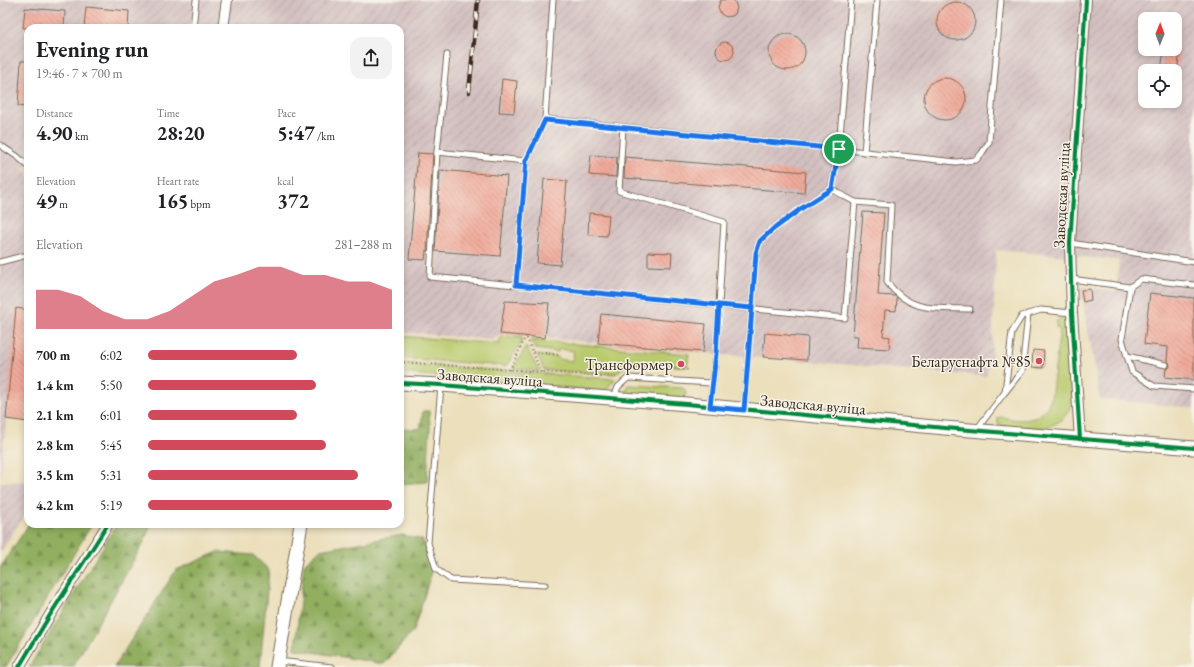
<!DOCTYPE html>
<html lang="en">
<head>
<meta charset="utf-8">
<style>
  :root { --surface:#fff; --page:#f2f2f2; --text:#202124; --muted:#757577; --accent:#d1495b }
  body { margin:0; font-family:"EB Garamond",serif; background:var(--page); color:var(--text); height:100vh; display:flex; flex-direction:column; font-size:15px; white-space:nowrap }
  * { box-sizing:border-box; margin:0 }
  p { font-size:13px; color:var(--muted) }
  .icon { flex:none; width:22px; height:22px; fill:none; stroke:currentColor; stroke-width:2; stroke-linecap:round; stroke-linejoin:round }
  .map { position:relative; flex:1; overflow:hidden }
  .panel { position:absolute; left:24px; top:24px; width:380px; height:504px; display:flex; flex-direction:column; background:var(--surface); border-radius:12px; box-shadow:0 2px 6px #0003 }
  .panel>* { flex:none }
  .needle { width:26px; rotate:1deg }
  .tools { position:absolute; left:1138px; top:12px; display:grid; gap:8px }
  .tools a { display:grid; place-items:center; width:44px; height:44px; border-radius:8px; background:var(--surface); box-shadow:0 2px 6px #0003; font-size:20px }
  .pin { position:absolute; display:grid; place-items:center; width:34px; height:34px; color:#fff; margin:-17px; border:2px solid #fff; border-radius:50%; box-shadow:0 1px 4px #0007 }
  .round { display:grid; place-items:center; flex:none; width:42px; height:42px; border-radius:12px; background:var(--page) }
  .summary { display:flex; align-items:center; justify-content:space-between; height:68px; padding:0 12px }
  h1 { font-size:22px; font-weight:700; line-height:30px }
  .metrics { display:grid; grid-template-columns:repeat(3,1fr); gap:6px; height:68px; padding:4px 12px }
  .metrics div { display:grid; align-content:center }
  .metrics b { font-size:20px; font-weight:700 }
  .metrics small { font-size:11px; font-weight:400 }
  .metrics p { font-size:11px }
  .chart { height:112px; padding:8px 12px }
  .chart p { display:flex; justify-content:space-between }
  .chart svg { width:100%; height:72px; margin-top:4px; fill:var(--accent); opacity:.7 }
  ul { padding:0 12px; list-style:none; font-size:13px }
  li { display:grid; grid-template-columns:64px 48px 1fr; align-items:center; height:30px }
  li i { height:10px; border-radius:5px; background:var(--accent) }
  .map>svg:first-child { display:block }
  .industrial { fill:url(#industrial-furrows); fill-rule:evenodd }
  .green { fill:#b9cb6e; stroke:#7a7a46 }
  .forest { fill:url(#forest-firs); stroke:#666c40 }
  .building { fill:url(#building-back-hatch) }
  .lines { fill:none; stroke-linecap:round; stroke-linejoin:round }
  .service-casing { stroke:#796955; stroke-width:7 }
  .minor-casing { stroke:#796955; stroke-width:12 }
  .tertiary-casing { stroke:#796955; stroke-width:15 }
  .path { stroke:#796955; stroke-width:2; stroke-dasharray:1 3; stroke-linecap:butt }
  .service { stroke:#fff; stroke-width:5 }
  .minor { stroke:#fff; stroke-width:10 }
  .tertiary { stroke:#fff; stroke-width:13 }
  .rail-casing { stroke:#3b2a1e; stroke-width:4.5 }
  .rail { stroke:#f7f3e8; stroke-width:3; stroke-dasharray:9; stroke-linecap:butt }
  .cycleway-casing { stroke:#f7f3e8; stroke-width:6 }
  .cycleway { stroke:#00873e; stroke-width:4 }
  .route-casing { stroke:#fff; stroke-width:8 }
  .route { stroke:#1a73e8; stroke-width:5 }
  .poi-dot { fill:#d1495b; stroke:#f7f3e8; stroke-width:1.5 }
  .labels { text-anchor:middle; stroke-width:3; stroke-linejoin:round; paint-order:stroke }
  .street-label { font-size:16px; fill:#3b2a1e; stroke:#f7f3e8 }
  .poi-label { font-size:16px; fill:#3b2a1e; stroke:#f7f3e8; text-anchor:end }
</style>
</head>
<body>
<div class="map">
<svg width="1194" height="667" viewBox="0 0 1194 667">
  <defs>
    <pattern id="industrial-furrows" width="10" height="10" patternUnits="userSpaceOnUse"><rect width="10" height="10" fill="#d2bfc0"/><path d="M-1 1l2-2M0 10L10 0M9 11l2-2" fill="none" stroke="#b5a4a5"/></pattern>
    <pattern id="forest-firs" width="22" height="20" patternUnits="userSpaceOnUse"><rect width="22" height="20" fill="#92af61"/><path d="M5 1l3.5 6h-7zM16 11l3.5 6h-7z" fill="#788f4f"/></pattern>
    <pattern id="building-back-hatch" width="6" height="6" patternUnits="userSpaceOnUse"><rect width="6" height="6" fill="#f1aa9b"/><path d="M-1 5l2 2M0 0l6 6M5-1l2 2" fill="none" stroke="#c48b7e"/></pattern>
  </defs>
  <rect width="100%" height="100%" fill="#f7f3e8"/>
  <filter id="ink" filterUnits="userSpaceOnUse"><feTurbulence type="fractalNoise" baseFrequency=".025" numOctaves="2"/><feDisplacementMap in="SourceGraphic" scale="8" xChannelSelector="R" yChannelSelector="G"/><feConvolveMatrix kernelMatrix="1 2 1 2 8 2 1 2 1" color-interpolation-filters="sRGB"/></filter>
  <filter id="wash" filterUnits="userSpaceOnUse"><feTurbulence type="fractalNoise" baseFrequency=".012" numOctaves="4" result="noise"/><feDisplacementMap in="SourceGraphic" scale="16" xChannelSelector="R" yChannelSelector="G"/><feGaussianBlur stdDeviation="0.9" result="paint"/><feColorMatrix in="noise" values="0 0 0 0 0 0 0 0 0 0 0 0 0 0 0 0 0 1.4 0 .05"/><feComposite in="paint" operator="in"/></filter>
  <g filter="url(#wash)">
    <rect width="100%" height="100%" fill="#ebdfbc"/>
    <g class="industrial">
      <path d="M 0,0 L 1194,0 L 1194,408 L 1100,399 L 1081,290 L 1082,286 L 1116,292 L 1119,260 L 996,250 L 992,354 L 986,376 L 716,354 L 526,336 L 500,334 L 492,340 L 400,332 L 400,28 L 28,28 L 28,164 L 21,168 L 28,174 L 28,422 L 6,419 L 0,479 ZM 1145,19 L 1175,19 L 1175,49 L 1145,49 ZM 1145,71 L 1175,71 L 1175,101 L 1145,101 Z"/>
      <path d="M 28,481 L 28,510 L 0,552 L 0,482 Z"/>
    </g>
    <g class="green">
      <path d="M 1061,318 L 1065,318 L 1068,322 L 1072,402 C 1062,436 1030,427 1003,426 L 998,423 L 998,418 C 1003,416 1006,418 1011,419 C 1030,422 1043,418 1051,400 L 1060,329 L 1056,328 L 1057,321 Z"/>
      <path d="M 400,336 L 499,344 L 501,336 L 522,338 L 521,343 L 506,366 L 400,358 Z"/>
      <path d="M 531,340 L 689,354 L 687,367 L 629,363 L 615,374 L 544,370 L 537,355 L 558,357 L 558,359 L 572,361 L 574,351 L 559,349 L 558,352 L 535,349 Z"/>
      <path d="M 526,347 L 539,371 L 513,368 Z"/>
      <path d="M 400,363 L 615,379 L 605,391 L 400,373 Z"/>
      <path d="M 628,385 L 682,388 L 685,390 L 686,395 L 680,397 L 626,394 Z"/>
    </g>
    <g class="forest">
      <path d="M 423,411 L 429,411 L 430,428 L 427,482 L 400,484 L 400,428 L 420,429 Z"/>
      <path d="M 29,524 L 92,524 L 6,667 L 0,667 L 0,568 Z"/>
      <path d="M 117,524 L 151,524 L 144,542 L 73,667 L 29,667 Z"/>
      <path d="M 402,535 L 423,540 L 432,569 L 425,594 L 413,631 L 384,664 L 295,649 L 304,564 L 320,550 Z"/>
      <path d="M 218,552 L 253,555 L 269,570 L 260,667 L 114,667 L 176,570 Z"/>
    </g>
    <g id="blocks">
      <g class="building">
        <path d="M 721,0 L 734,0 L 735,2 L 737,8 L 735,14 L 732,16 L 726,17 L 721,14 L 718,7 Z"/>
        <circle cx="956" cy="21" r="19"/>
        <path d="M 86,7 L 129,11 L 128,28 L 84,28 Z"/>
        <path d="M 25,8 L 65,11 L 64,28 L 23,28 Z"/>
        <circle cx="787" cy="52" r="18"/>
        <circle cx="725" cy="51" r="9"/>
        <path d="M 1164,49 L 1180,51 L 1177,71 L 1161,71 Z"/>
        <path d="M 21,61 L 28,61 L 28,107 L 18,106 Z"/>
        <circle cx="945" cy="99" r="21"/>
        <path d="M 502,79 L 517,81 L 514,113 L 499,112 Z"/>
        <path d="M 418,153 L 433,154 L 427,251 L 426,250 L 425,260 L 409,259 Z"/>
        <path d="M 591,155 L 617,157 L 616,177 L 589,175 Z"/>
        <path d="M 625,157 L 806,172 L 804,193 L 624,178 Z"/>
        <path d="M 440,170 L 507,176 L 500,256 L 435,251 Z"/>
        <path d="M 544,179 L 567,181 L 560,265 L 537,263 Z"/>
        <path d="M 863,212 L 884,213 L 878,295 L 895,296 L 897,298 L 896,311 L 885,310 L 883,336 L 890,337 L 889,349 L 857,347 L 858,336 L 853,336 Z"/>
        <path d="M 589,213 L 609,215 L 607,236 L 588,235 Z"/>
        <path d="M 648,252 L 672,253 L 671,267 L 648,266 Z"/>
        <path d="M 1090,289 L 1091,300 L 1083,302 L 1081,290 Z"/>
        <path d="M 1150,293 L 1194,298 L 1194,380 L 1165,377 L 1166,369 L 1169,368 L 1170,366 L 1169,362 L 1167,361 L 1168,347 L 1144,344 Z"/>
        <path d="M 505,301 L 549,303 L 545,338 L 500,334 Z"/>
        <path d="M 16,308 L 28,310 L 25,339 L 28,339 L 28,422 L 6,419 Z"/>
        <path d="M 601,314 L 706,324 L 703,352 L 598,343 Z"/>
        <path d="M 765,333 L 808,337 L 807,360 L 763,357 Z"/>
        <path d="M 1033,350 L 1044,351 L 1043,368 L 1032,367 Z"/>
      </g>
    </g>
  </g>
  <g filter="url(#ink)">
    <use href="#blocks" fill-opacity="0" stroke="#796955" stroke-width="1"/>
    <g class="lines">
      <defs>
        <g id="service">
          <path d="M 193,28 L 196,0"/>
          <path d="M 545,119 L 839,149 L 956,162 L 976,160 L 982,153 L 989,142 L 1001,0"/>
          <path d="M 623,127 L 619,191 L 724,222 L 716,354 L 710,405"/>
          <path d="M 0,145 L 18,157 L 28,166"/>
          <path d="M 437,152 L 447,55"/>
          <path d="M 864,152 L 877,0"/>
          <path d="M 526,161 L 437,152 L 430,277 L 516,285 L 845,318 L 855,202 L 831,189"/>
          <path d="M 855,202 L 891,205 L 887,282 C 910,313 936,308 970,309"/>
          <path d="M 1070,243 L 1194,262"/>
          <path d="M 0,262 L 23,256"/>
          <path d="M 1071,279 L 1130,287 L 1122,339 L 1127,356 L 1166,365"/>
          <path d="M 516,285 L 526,161 L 545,119 L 553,0"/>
          <path d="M 1130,287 L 1141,279 L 1194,285"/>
          <path d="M 1127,356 L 1132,372 L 1154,386 L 1194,389"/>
          <path d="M 441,386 L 428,543 L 436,569 L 451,580 L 545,585"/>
          <path d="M 1006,391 L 1022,371 L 1028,314"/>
          <path d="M 614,398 L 618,387 L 628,378 L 711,383"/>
          <path d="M 744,409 L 756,253 L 760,241 L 772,230 L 802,208 L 831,189 L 839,149 L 851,0"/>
          <path d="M 977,429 L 1005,392 L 1012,332 L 1022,316 L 1041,310 L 1072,313"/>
          <path d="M 278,661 L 332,667"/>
        </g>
        <g id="minor">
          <path d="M 223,28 L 227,0"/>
          <path d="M 1080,439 L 1072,313 L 1070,243 L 1086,0"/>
          <path d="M 19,667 L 50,615 L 108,524"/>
        </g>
        <g id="tertiary">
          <path d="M 400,383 L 441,385 L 687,404 L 945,428 L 1194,448"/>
          <path d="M 277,667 L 301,524"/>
        </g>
      </defs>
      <use href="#service" class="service-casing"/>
      <use href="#minor" class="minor-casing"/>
      <use href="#tertiary" class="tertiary-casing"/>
      <g class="path">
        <path d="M 533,352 L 560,355"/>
        <path d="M 400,362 L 616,377"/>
        <path d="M 510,370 L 526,336 L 541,372"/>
        <path d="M 624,370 L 629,366 L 690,370"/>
      </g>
      <use href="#service" class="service"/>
      <use href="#minor" class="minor"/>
      <use href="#tertiary" class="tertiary"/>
      <defs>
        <path id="rail" d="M 469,92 L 478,0"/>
      </defs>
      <use href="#rail" class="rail-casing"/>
      <use href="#rail" class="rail"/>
      <defs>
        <g id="cycleway">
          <path d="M 400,383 L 441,385 L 687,404 L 945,428 L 1194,448"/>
          <path d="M 1080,439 L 1072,313 L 1070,243 L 1086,0"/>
          <path d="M 19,667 L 50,615 L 108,524"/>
        </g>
      </defs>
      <use href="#cycleway" class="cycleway-casing"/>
      <use href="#cycleway" class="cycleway"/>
    </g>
  </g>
  <g class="lines" filter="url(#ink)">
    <defs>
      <path id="route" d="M 839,149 L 545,120 L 526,161 L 516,285 L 719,305 L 752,308 L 744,410 L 710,407 L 716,354 L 719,305 L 752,308 L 756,253 L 760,241 L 772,230 L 802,208 L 832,189 L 839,149"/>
    </defs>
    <use href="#route" class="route-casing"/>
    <use href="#route" class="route"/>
  </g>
  <g class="poi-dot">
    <circle cx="1039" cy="361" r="4"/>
    <circle cx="681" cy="364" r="4"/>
  </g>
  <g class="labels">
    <g class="street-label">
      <text transform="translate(1061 195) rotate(-87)" y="6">Заводская вуліца</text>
      <text transform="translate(490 377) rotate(4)" y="6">Заводская вуліца</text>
      <text transform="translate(813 404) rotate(5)" y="6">Заводская вуліца</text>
    </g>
    <g class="poi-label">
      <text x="1031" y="367">Беларуснафта №85</text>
      <text x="673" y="370">Трансформер</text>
    </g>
  </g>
</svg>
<div class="tools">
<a><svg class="needle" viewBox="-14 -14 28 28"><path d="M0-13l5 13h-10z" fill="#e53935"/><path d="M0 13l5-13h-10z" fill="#757577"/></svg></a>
<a><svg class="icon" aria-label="locate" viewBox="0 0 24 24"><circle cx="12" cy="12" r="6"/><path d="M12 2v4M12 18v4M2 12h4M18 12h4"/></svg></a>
</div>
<div class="pin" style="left:839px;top:149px;background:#1e9e55"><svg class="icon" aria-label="arrive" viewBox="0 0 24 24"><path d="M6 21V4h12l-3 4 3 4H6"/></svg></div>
<section class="panel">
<div class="summary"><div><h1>Evening run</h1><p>19:46 · 7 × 700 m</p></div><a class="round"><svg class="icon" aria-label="share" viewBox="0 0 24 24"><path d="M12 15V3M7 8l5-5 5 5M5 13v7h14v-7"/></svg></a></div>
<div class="metrics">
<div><p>Distance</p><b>4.90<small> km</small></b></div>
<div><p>Time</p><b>28:20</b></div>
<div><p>Pace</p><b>5:47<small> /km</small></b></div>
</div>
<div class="metrics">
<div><p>Elevation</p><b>49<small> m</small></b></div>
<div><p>Heart rate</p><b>165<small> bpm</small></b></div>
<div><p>kcal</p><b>372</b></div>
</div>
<div class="chart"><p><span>Elevation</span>281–288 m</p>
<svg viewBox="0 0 160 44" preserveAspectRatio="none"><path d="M0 44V20L10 20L20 24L30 33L40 38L50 38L60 33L70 24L80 15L90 11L100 6L110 6L120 11L130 11L140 15L150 15L160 20V44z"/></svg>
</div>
<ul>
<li><b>700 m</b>6:02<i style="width:61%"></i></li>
<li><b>1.4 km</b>5:50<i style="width:69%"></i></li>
<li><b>2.1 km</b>6:01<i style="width:61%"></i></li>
<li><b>2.8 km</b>5:45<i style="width:73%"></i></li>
<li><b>3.5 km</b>5:31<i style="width:86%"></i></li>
<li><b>4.2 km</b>5:19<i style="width:100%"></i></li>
</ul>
</section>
</div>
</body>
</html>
